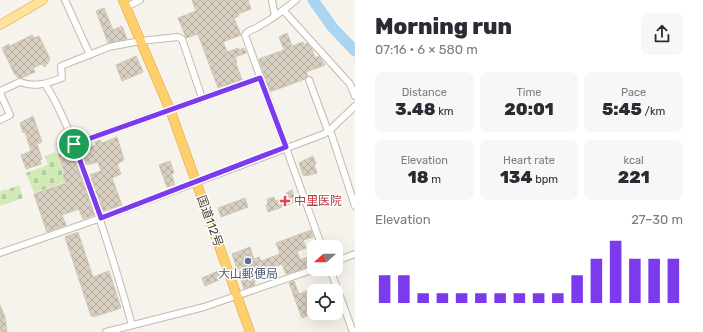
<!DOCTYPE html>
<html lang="en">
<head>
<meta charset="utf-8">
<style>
  :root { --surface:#fff; --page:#f7f7f7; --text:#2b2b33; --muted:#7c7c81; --accent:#7c3aed }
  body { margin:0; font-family:Rubik,"Noto Sans JP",sans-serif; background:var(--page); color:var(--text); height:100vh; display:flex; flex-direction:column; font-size:15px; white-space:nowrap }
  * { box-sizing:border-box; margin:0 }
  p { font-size:13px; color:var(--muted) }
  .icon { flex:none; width:22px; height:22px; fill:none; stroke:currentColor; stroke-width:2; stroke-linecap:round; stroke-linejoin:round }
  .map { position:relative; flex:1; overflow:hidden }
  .side { display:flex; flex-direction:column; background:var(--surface); width:348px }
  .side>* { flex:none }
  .needle { width:26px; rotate:249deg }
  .buttons { position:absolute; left:307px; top:240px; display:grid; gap:8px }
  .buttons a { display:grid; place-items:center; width:36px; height:36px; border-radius:8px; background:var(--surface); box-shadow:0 4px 16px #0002; font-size:20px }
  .pin { position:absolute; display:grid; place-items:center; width:34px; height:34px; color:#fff; margin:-17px; border:2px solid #fff; border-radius:50%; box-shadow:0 1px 4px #0007 }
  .round { display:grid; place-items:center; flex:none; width:42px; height:42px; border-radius:8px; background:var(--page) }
  .headline { display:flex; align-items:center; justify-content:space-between; height:68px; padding:0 20px }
  h1 { font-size:22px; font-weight:800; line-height:30px }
  .figures { display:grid; grid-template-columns:repeat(3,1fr); gap:6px; height:68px; padding:4px 20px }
  .figures div { display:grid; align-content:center; border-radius:8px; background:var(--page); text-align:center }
  .figures b { font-size:17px; font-weight:800 }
  .figures small { font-size:11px; font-weight:400 }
  .figures p { font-size:11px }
  .chart { height:112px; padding:8px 20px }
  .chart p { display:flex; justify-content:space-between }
  .chart svg { width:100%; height:72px; margin-top:4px; stroke:var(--accent); stroke-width:6 }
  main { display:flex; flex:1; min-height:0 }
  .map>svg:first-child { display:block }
  .cemetery { fill:url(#cemetery-stones) }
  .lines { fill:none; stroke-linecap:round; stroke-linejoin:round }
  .river { stroke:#a9d4f2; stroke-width:11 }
  .building { fill:url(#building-cross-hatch); stroke:#d3c7b4 }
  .minor-casing { stroke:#c2bbae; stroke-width:8 }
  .major-casing { stroke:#e6c16a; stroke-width:10 }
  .highway-casing { stroke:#e0a43c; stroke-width:10 }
  .minor { stroke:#fff; stroke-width:6 }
  .major { stroke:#ffe39c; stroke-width:8 }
  .highway { stroke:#ffcf6e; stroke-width:9 }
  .route-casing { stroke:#fff; stroke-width:8 }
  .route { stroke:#7c3aed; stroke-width:5 }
  .health-dot { fill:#e0444e; stroke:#fff; stroke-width:1.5 }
  .service-dot { fill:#5c6f8a; stroke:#fff; stroke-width:1.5 }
  .labels { text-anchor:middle; stroke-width:3; stroke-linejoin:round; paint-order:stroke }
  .health-label { font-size:12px; fill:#be3a42; stroke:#fff; text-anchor:start }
  .street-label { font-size:12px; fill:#4b4439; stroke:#fff }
  .service-label { font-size:12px; fill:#4e5e75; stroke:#fff }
</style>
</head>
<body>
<main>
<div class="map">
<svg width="355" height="332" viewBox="0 0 355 332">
  <defs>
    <pattern id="cemetery-stones" width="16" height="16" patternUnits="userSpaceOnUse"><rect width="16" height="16" fill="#d2eab5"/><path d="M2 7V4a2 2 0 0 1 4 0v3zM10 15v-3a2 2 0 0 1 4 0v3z" fill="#b6ca9c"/></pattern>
    <pattern id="building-cross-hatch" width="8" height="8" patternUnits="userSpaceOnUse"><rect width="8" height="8" fill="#d8cfc1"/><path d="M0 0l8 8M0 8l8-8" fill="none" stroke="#b1aa9e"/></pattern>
  </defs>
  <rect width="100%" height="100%" fill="#f6f3ec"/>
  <g class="cemetery">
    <path d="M 56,152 L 64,174 L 63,175 L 65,182 L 34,193 L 26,173 L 48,165 L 45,156 Z"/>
    <path d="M 19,185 L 23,198 L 0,206 L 0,191 L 5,189 L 6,190 Z"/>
  </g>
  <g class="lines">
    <path class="river" d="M 313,0 L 333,28 L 355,51"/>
  </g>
  <g class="building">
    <path d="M 192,0 L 248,0 L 251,9 L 238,14 L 239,16 L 234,18 L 241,35 L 223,42 L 227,52 L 238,48 L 239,50 L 244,48 L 246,53 L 235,57 L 237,63 L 236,64 L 242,80 L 218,88 L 198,34 L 186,38 L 185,35 L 178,18 L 196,11 Z"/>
    <path d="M 104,8 L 113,30 L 122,26 L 127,39 L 108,43 L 96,11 Z"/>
    <path d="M 287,33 L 292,46 L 303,42 L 304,45 L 307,43 L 312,49 L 315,58 L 319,56 L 325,65 L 306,72 L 308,76 L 305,79 L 270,92 L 259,59 L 284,50 L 279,37 Z"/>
    <path d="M 32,35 L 34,38 L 39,36 L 50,59 L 45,67 L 41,64 L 33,68 L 35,72 L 22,78 L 18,78 L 16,75 L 15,75 L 2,48 L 9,44 L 10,46 Z"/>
    <path d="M 136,56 L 143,72 L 122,81 L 116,65 Z"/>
    <path d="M 33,116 L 42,142 L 37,144 L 42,159 L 40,160 L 41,164 L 26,169 L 21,155 L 31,151 L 25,132 L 23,133 L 20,123 Z"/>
    <path d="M 117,137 L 124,160 L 117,164 L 121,174 L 112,178 L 122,205 L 102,212 L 89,175 L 101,171 L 98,162 L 86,165 L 80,149 L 96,145 L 95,142 L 100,140 L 102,143 Z"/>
    <path d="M 71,150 L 94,215 L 83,219 L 79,209 L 62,215 L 66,225 L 47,232 L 34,194 L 66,183 L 63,175 L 65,174 L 58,154 Z"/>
    <path d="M 313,156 L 316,164 L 314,165 L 317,173 L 306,176 L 303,175 L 299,163 Z"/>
    <path d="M 170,161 L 174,173 L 171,174 L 175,185 L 167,187 L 159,165 Z"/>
    <path d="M 292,190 L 296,202 L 268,212 L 266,205 L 268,204 L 267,199 L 274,197 L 275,201 L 288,196 L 286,193 Z"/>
    <path d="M 245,198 L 248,207 L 221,217 L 218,208 Z"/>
    <path d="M 311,230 L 313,237 L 303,240 L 306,248 L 297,251 L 300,260 L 314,255 L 314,265 L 286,274 L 282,264 L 264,271 L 264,270 L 253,274 L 256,281 L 254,282 L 255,285 L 244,289 L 232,254 L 250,247 L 254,259 L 259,257 L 261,261 L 280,254 L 276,243 Z"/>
    <path d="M 78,232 L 93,277 L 109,271 L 121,308 L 93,317 L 93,316 L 91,316 L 65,237 Z"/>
    <path d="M 218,271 L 221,279 L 205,286 L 202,278 Z"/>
    <path d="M 294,281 L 299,294 L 307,291 L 314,307 L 314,313 L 302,318 L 289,283 Z"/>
    <path d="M 0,305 L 5,317 L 7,332 L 0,332 Z"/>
  </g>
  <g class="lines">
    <defs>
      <g id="minor">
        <path d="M 65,0 L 90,55"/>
        <path d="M 272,0 L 275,16"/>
        <path d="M 296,0 C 284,10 271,20 256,28 C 252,30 248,30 245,35 L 322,247"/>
        <path d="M 126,7 L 140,0"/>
        <path d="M 283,10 L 350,84 L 355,96"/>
        <path d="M 309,80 L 328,131"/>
        <path d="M 45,84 C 62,110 72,139 82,168 C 101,220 117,272 132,325"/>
        <path d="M 0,91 L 20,82 C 35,88 48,83 62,78 L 61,66 L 109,47 L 140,41 L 178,37 L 182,39 L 202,98"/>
        <path d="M 0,93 L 10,115 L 0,120"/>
        <path d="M 330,130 L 355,206"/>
        <path d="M 74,144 L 260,78"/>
        <path d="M 0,253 L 101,218 L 324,134 L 331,129 L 355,106"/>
        <path d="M 336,261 L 355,254"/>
        <path d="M 330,269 L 353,332"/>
        <path d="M 106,332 L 204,307 L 315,269"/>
      </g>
      <path id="major" d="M 0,25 L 43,0"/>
      <path id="highway" d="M 123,0 L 172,115 L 250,332"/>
    </defs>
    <use href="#minor" class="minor-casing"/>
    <use href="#major" class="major-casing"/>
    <use href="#highway" class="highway-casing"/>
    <use href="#minor" class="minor"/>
    <use href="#major" class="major"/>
    <use href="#highway" class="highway"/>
  </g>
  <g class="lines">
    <defs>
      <path id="route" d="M 260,78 L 286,147 L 101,218 L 74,144 Z"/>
    </defs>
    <use href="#route" class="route-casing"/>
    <use href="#route" class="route"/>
  </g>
  <path class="health-dot" d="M283 195h4v4h4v4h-4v4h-4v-4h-4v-4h4z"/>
  <circle class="service-dot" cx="248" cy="261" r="4"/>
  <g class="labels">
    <g class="health-label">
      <text x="294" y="205">中里医院</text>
    </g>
    <g class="street-label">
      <text transform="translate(210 221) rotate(70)" y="4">国道112号</text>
    </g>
    <g class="service-label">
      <text x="248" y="278">大山郵便局</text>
    </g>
  </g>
</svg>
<div class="buttons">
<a><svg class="needle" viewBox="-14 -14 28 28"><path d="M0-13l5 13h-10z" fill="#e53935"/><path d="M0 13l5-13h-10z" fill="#7c7c81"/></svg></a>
<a><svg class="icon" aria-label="locate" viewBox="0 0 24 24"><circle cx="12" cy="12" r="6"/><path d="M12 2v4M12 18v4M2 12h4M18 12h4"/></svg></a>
</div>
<div class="pin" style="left:74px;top:144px;background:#1e9e55"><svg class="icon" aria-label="arrive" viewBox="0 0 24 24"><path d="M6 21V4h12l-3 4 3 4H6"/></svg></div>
</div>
<section class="side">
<div class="headline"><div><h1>Morning run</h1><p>07:16 · 6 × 580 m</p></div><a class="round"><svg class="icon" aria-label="share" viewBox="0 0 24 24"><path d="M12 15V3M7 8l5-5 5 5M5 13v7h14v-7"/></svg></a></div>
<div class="figures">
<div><p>Distance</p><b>3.48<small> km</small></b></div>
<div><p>Time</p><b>20:01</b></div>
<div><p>Pace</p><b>5:45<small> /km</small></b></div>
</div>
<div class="figures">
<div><p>Elevation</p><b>18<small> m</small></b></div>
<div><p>Heart rate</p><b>134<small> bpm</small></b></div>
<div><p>kcal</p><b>221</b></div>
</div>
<div class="chart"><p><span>Elevation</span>27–30 m</p>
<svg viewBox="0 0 160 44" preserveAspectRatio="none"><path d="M5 44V27M15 44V27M25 44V38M35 44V38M45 44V38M55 44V38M65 44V38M75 44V38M85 44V38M95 44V38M105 44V27M115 44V17M125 44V6M135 44V17M145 44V17M155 44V17"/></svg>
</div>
</section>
</main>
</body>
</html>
